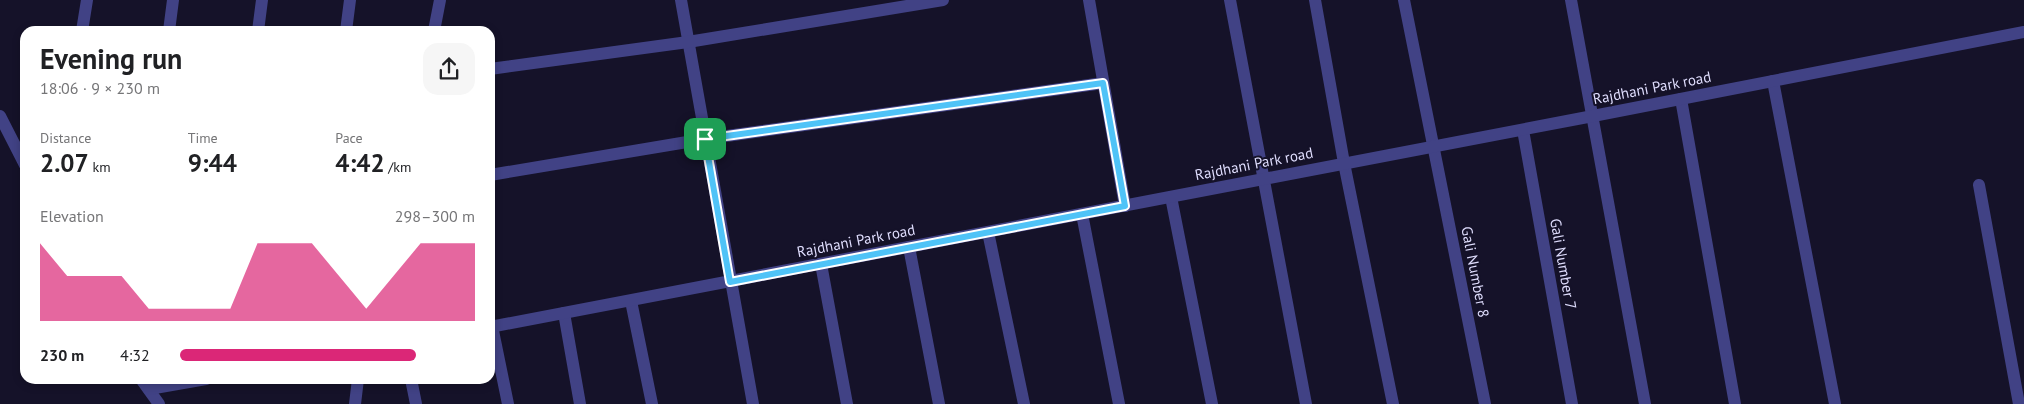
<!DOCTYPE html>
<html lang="en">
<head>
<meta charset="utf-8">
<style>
  :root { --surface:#fff; --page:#f6f6f6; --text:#202124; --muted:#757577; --accent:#db2777 }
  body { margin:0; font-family:"PT Sans",sans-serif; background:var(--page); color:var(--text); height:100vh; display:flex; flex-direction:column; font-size:19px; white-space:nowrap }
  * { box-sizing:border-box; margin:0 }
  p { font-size:16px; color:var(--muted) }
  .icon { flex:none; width:28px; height:28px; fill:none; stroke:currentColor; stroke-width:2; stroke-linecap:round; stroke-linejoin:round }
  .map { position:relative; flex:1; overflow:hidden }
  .sheet { position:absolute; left:20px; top:26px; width:475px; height:358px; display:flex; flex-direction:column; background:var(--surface); border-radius:15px; box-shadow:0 2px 8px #0003 }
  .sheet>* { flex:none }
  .pin { position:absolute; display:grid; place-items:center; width:42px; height:42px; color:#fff; margin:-21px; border-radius:10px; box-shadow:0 2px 8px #0006 }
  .round { display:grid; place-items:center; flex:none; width:52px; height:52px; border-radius:15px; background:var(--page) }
  .head { display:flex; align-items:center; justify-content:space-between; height:85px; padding:0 20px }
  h1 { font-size:28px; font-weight:700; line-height:38px }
  .metrics { display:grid; grid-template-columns:repeat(3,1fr); gap:8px; height:85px; padding:5px 20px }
  .metrics div { display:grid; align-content:center }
  .metrics b { font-size:25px; font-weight:700 }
  .metrics small { font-size:14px; font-weight:400 }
  .metrics p { font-size:14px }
  .chart { height:140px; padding:10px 20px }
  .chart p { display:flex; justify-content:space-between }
  .chart svg { width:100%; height:90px; margin-top:5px; fill:var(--accent); opacity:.7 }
  ul { padding:0 20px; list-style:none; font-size:16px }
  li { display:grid; grid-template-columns:80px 60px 1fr; align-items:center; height:38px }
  li i { height:12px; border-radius:6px; background:var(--accent) }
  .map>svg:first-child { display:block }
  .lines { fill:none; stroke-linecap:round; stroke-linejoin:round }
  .minor { stroke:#414285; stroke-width:12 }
  .route-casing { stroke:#fff; stroke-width:10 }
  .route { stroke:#4fc3f7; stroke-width:6 }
  .labels { text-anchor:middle; stroke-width:4; stroke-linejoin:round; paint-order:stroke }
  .street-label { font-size:15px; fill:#dfddfd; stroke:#151229 }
</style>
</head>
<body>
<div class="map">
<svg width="2024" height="404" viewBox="0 0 2024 404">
  <rect width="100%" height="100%" fill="#151229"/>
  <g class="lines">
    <g class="minor">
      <path d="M 681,0 L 753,404"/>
      <path d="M 1089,0 L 1125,206"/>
      <path d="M 1230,0 L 1306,404"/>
      <path d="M 1315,0 L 1344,163 L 1393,404"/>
      <path d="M 1404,0 L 1485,404"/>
      <path d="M 1571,0 L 1645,404"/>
      <path d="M 82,31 L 87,0"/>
      <path d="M 169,31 L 173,0"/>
      <path d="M 258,31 L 262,0"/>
      <path d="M 346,31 L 350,0"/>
      <path d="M 434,31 L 440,0"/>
      <path d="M 490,69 L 688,42 L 943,0"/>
      <path d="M 1773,81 L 1835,404"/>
      <path d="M 1681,99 L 1735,404"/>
      <path d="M 0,116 L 25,165"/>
      <path d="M 1523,130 L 1572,404"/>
      <path d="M 490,175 L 705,139 L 1103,83"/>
      <path d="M 1979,185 L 2019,404"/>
      <path d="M 1171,197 L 1212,404"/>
      <path d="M 1082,214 L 1119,404"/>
      <path d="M 988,232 L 1024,404"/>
      <path d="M 909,247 L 939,404"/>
      <path d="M 821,264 L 847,404"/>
      <path d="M 631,301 L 652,404"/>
      <path d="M 564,313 L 580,404"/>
      <path d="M 492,326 L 508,404"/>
      <path d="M 490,327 L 1593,116 L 2024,32"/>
      <path d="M 141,379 L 159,404"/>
      <path d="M 411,379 L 416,404"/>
      <path d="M 149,389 L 206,379"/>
      <path d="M 355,404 L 358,379"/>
    </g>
  </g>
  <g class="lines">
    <defs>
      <path id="route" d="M 1103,83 L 1125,206 L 730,282 L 705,139 Z"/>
    </defs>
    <use href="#route" class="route-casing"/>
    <use href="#route" class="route"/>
  </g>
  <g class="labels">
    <g class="street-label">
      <text transform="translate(1652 88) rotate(-11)" y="5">Rajdhani Park road</text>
      <text transform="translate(1254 164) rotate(-11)" y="5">Rajdhani Park road</text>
      <text transform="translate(856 241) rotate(-11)" y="5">Rajdhani Park road</text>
      <text transform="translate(1563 264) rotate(80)" y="5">Gali Number 7</text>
      <text transform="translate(1475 272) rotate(79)" y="5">Gali Number 8</text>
    </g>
  </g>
</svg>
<div class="pin" style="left:705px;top:139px;background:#1e9e55"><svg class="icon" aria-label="arrive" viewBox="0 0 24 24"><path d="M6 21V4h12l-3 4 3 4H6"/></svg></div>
<section class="sheet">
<div class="head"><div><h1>Evening run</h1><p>18:06 · 9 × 230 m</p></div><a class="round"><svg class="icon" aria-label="share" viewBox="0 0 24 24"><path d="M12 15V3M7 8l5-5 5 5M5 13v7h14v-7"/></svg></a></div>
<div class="metrics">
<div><p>Distance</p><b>2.07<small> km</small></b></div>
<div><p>Time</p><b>9:44</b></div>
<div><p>Pace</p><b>4:42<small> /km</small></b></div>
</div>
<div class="chart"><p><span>Elevation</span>298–300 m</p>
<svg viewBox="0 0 160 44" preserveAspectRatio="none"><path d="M0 44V6L10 22L20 22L30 22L40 38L50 38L60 38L70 38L80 6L90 6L100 6L110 22L120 38L130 22L140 6L150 6L160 6V44z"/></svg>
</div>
<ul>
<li><b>230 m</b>4:32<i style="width:80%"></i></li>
</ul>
</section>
</div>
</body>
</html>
